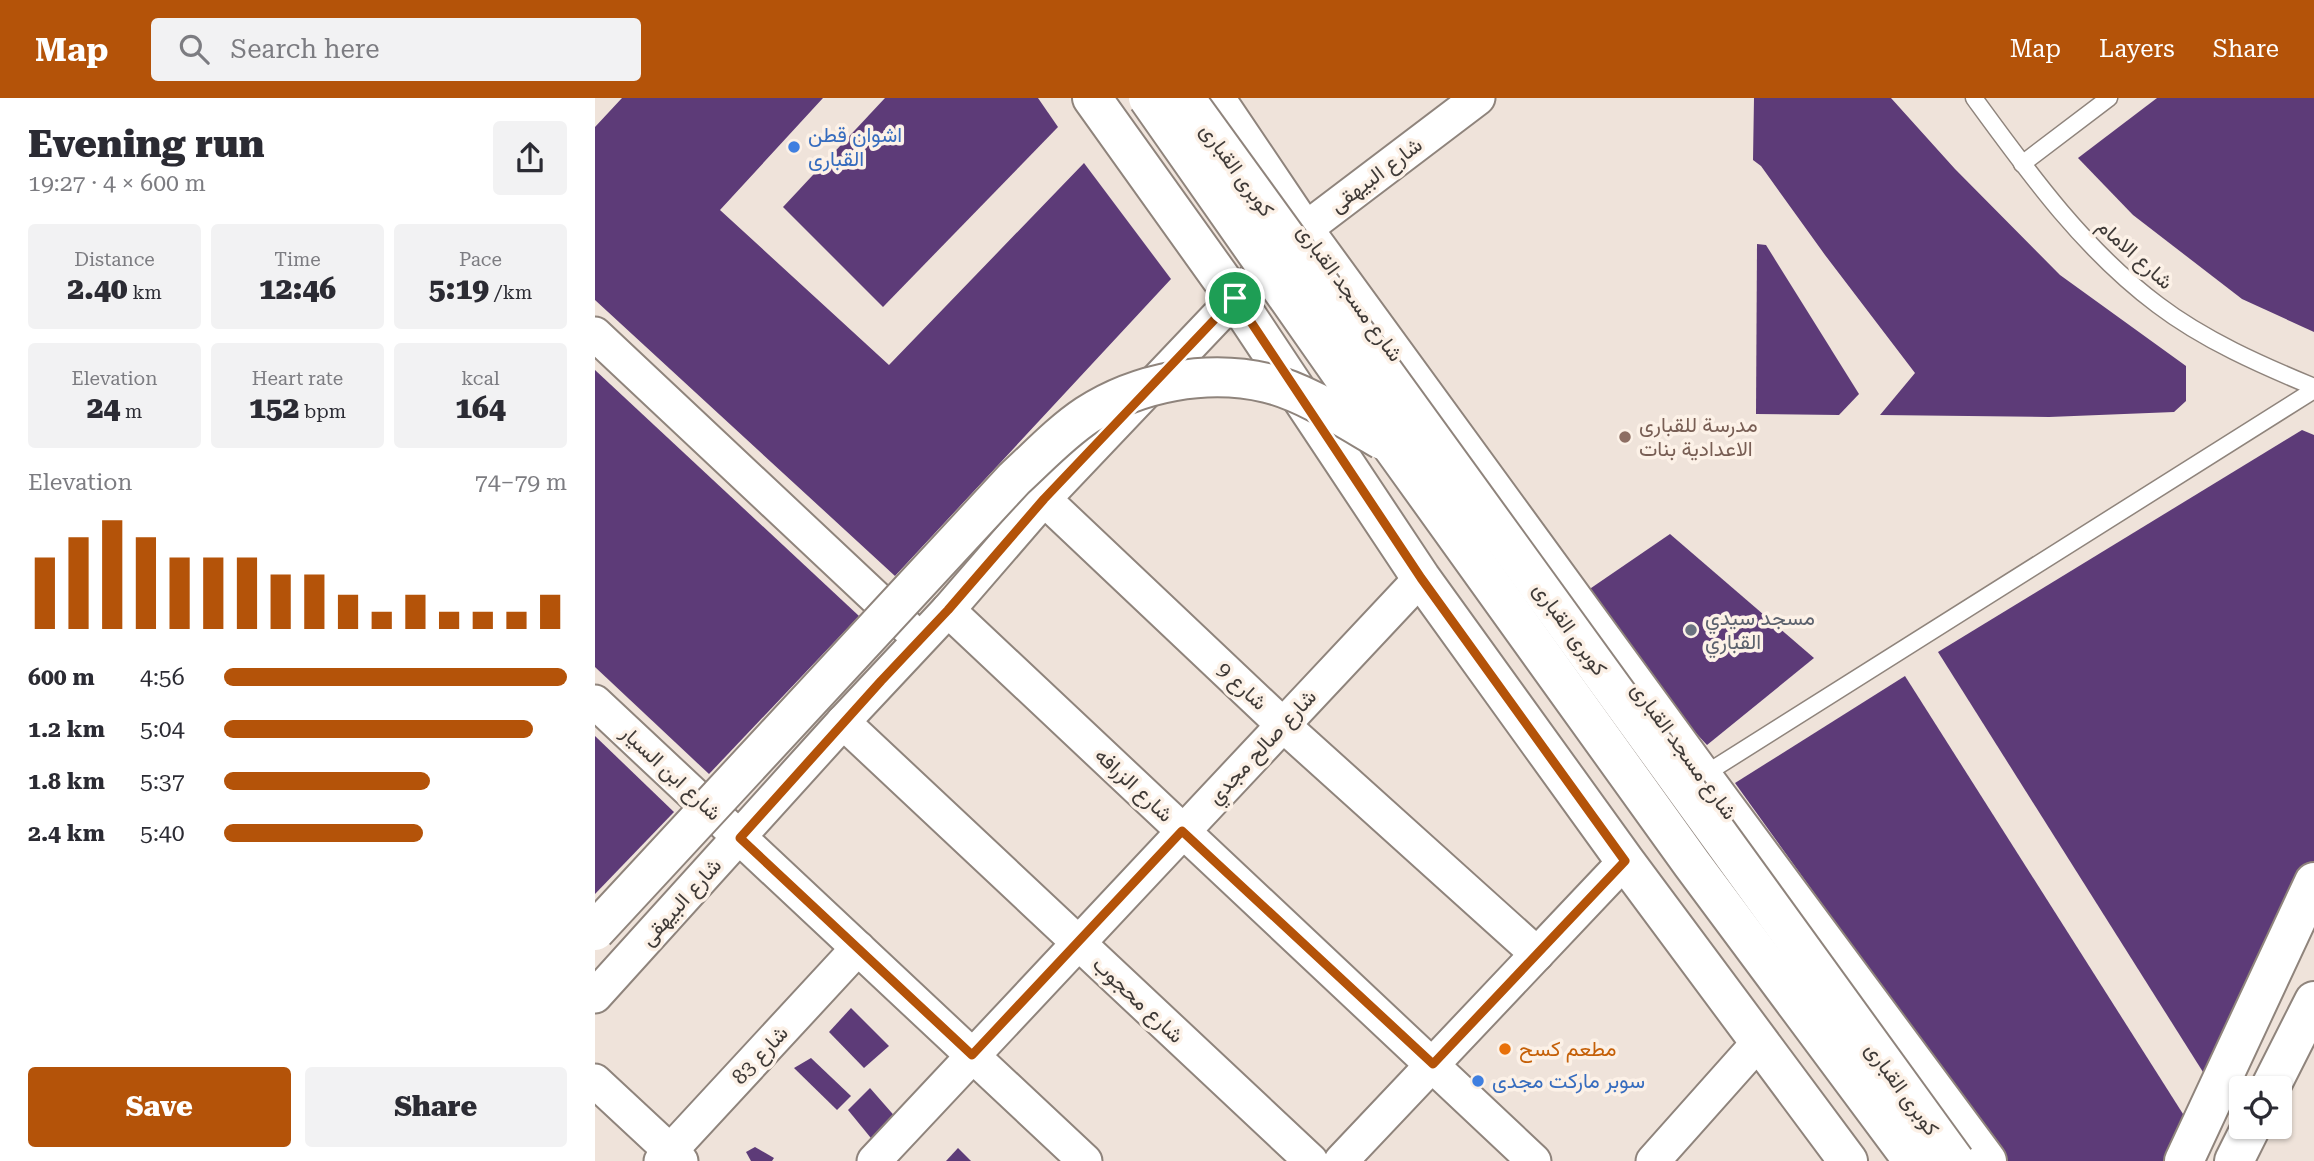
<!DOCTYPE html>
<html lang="en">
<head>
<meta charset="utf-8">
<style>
  :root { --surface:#fff; --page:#f2f2f3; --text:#2b2b33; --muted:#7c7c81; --accent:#b45309 }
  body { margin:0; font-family:"Roboto Serif",Vazirmatn,serif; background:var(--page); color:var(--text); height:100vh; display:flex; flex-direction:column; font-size:26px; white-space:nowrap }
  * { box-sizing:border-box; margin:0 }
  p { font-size:23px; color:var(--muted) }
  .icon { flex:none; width:38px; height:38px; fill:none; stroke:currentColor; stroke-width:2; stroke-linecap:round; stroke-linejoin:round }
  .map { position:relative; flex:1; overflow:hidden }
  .sheet { display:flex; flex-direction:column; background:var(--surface); width:595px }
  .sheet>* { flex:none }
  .fabs { position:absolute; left:1634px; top:978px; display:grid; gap:14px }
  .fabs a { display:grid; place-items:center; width:63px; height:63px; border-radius:7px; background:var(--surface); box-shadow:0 2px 5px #0004; font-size:35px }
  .pin { position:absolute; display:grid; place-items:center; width:60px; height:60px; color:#fff; margin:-30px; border:4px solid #fff; border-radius:50%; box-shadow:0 2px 7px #0007 }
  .round { display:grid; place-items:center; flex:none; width:74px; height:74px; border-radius:7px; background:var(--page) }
  .summary { display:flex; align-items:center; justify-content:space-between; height:119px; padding:0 28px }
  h1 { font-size:38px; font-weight:800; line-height:52px }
  .stats { display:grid; grid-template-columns:repeat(3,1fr); gap:10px; height:119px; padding:7px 28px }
  .stats div { display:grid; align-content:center; border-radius:7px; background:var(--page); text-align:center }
  .stats b { font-size:30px; font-weight:800 }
  .stats small { font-size:19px; font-weight:400 }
  .stats p { font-size:19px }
  .chart { height:196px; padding:14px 28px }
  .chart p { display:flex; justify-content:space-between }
  .chart svg { width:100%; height:126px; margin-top:7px; stroke:var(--accent); stroke-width:6 }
  .action { display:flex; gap:14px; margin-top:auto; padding:14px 28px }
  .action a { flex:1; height:80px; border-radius:7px; background:var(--accent); color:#fff; font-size:28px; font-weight:800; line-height:80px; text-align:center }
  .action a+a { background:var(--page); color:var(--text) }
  ul { padding:0 28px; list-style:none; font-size:23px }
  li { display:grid; grid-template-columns:112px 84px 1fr; align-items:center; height:52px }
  li i { height:18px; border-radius:9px; background:var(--accent) }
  header { display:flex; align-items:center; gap:42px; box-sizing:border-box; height:98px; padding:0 35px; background:var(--accent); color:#fff }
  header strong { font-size:33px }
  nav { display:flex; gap:38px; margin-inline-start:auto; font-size:24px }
  .search { width:490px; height:63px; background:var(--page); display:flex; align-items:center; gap:18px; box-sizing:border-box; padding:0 24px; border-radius:7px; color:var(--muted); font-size:26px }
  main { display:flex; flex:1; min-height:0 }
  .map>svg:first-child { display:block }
  .building { fill:#5d3b78 }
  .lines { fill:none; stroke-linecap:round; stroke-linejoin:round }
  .service-casing { stroke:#8f847c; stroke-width:19 }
  .minor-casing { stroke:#8f847c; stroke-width:37 }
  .tertiary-casing { stroke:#8f847c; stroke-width:42 }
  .primary-casing { stroke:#8f847c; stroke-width:42 }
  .service { stroke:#fff; stroke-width:16 }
  .minor { stroke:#fff; stroke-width:33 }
  .tertiary { stroke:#fff; stroke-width:38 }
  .primary { stroke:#fff; stroke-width:38 }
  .primary-bridge-casing { stroke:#8f847c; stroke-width:42; stroke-linecap:butt }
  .primary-bridge { stroke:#fff; stroke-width:38 }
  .route-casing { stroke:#fff; stroke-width:14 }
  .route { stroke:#b45309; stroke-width:9 }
  .shop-dot { fill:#3f7fe0; stroke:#fcf1e7; stroke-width:2.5 }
  .education-dot { fill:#8d6e63; stroke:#fcf1e7; stroke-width:2.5 }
  .worship-dot { fill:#6b7280; stroke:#fcf1e7; stroke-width:2.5 }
  .food-dot { fill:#e8710a; stroke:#fcf1e7; stroke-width:2.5 }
  .labels { text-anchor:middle; stroke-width:7; stroke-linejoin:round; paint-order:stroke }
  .shop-label { font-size:21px; fill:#366cbe; stroke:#fcf1e7; text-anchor:start }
  .street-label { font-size:21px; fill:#3f3a37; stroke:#fcf1e7 }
  .education-label { font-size:21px; fill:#785e54; stroke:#fcf1e7; text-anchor:start }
  .worship-label { font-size:21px; fill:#5b616d; stroke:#fcf1e7; text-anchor:start }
  .food-label { font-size:21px; fill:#c56008; stroke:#fcf1e7; text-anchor:start }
</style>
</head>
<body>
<header>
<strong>Map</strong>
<div class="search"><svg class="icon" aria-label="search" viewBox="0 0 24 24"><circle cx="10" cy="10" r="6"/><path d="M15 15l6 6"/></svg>Search here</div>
<nav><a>Map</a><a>Layers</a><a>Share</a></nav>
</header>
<main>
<section class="sheet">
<div class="summary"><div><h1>Evening run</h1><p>19:27 · 4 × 600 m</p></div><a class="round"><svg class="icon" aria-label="share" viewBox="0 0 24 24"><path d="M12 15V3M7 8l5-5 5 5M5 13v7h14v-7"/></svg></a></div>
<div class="stats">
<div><p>Distance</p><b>2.40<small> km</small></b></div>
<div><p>Time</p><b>12:46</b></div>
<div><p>Pace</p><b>5:19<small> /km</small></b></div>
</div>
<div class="stats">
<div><p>Elevation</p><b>24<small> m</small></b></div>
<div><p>Heart rate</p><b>152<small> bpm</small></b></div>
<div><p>kcal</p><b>164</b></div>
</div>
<div class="chart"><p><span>Elevation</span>74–79 m</p>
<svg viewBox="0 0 160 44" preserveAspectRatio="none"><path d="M5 44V19M15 44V12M25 44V6M35 44V12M45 44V19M55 44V19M65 44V19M75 44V25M85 44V25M95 44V32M105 44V38M115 44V32M125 44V38M135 44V38M145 44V38M155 44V32"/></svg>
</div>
<ul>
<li><b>600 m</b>4:56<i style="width:100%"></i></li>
<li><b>1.2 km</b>5:04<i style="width:90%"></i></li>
<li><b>1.8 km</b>5:37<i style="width:60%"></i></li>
<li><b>2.4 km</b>5:40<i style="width:58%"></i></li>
</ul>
<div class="action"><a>Save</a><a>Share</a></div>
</section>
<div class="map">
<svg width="1719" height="1063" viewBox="0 0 1719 1063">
  <rect width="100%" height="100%" fill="#efe3da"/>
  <g class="building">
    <path d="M 27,0 L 228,0 L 125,112 L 294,267 L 489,65 L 576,181 L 300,478 L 0,202 L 0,29 Z"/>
    <path d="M 290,0 L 443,0 L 463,29 L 288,209 L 188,109 Z"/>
    <path d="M 1159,0 L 1296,0 L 1360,71 L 1465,177 L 1591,268 L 1591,303 L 1579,314 L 1454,319 L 1285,317 L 1320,275 L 1230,157 L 1166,68 L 1158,62 Z"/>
    <path d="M 1562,0 L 1719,0 L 1719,234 L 1647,201 L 1538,117 L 1483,60 Z"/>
    <path d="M 1162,146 L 1171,147 L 1264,296 L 1244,317 L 1161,316 Z"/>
    <path d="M 0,272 L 264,518 L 114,676 L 0,569 Z"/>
    <path d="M 1707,332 L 1719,337 L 1719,766 L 1613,982 L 1343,554 Z"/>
    <path d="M 1075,436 L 1219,560 L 1112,647 L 1017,545 L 980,501 Z"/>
    <path d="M 1310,578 L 1595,1027 L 1576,1063 L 1412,1063 L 1140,685 Z"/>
    <path d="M 0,638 L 79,714 L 0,796 Z"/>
    <path d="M 256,910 L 294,948 L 269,970 L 234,934 Z"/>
    <path d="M 216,960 L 256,998 L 242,1012 L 199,970 Z"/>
    <path d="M 275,990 L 303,1022 L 280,1045 L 253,1012 Z"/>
    <path d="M 160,1049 L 179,1060 L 177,1063 L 156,1063 L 151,1054 Z"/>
    <path d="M 363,1050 L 376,1063 L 351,1063 Z"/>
  </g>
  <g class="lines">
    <defs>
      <g id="service">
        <path d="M 1379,0 C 1433,74 1488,151 1563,207 C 1609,242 1666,267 1719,289"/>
        <path d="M 1427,66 L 1514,0"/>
        <path d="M 1107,678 L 1719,292"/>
      </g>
      <g id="minor">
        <path d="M 0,236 L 314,531"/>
        <path d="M 449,401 L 688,627 L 942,856"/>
        <path d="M 353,512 L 939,1063"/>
        <path d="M 0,604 L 490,1063"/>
        <path d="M 248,624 L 716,1063"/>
        <path d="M 0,898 L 248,624 L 353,512 L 449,401 L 640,200 L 709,132 L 883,0"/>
        <path d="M 0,983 L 86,1063"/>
        <path d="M 66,1063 L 263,850"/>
        <path d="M 279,1063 L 826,480"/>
        <path d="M 746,1063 L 1030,763"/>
        <path d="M 1058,1063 L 1164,944"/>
      </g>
      <g id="tertiary">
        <path d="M 497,0 L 640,200 L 826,480 L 1030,763 L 1253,1063"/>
        <path d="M 620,0 L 709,132 L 1107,678 L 1392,1063"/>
        <path d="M 1675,990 L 1719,903"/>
        <path d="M 1639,1063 L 1656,1029"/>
      </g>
      <path id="primary" d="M 1589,1063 L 1719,784"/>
    </defs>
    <use href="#service" class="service-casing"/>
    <use href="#minor" class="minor-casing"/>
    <use href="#tertiary" class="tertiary-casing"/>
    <use href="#primary" class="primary-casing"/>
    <use href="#service" class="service"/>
    <use href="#minor" class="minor"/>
    <use href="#tertiary" class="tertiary"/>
    <use href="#primary" class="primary"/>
    <defs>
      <g id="primary-bridge">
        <path d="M 553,0 L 796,347 L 1097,766 L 1318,1063"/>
        <path d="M 590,0 L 1360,1063"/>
        <path d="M 0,833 L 419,381 C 442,360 465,335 492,317 C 543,284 612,271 672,285 C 710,294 754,323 787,342"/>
      </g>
    </defs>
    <use href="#primary-bridge" class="primary-bridge-casing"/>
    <use href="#primary-bridge" class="primary-bridge"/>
  </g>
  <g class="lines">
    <defs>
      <path id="route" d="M 640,200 L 826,480 L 1030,763 L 838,966 L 587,733 L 377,957 L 145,740 L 286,583 L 353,512 L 449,401 Z"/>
    </defs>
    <use href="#route" class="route-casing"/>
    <use href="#route" class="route"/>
  </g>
  <g class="shop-dot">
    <circle cx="199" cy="49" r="7"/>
    <circle cx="883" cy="983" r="7"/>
  </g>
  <circle class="education-dot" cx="1030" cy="339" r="7"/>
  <circle class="worship-dot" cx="1096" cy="532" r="7"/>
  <circle class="food-dot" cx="910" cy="951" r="7"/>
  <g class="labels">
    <g class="shop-label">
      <text x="213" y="44">اشوان قطن<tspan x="213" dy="24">القبارى</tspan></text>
      <text x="897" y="990">سوبر ماركت مجدى</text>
    </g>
    <g class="street-label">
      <text transform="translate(642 72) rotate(54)" y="7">كوبرى القبارى</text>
      <text transform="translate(781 77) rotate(-37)" y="7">شارع البيهقى</text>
      <text transform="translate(1540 156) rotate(42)" y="7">شارع الامام</text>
      <text transform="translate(755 195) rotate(54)" y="7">شارع مسجد القبارى</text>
      <text transform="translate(975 531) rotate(54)" y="7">كوبرى القبارى</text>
      <text transform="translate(647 588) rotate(43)" y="7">شارع 9</text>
      <text transform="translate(667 649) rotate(-47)" y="7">شارع صالح مجدي</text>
      <text transform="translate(1089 653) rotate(54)" y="7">شارع مسجد القبارى</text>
      <text transform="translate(76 675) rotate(43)" y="7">شارع ابن السيار</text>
      <text transform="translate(539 687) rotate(43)" y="7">شارع الزرافه</text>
      <text transform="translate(86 804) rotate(-48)" y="7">شارع البيهقى</text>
      <text transform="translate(543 902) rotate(43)" y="7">شارع محجوب</text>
      <text transform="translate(165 957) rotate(-47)" y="7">شارع 83</text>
      <text transform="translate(1307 991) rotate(54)" y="7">كوبرى القبارى</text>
    </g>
    <g class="education-label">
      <text x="1044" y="334">مدرسة للقبارى<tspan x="1044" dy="24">الاعدادية بنات</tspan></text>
    </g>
    <g class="worship-label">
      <text x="1110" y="527">مسجد سيدي<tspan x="1110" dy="24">القباري</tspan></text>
    </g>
    <g class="food-label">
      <text x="924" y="958">مطعم كسح</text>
    </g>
  </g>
</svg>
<div class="fabs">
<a><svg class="icon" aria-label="locate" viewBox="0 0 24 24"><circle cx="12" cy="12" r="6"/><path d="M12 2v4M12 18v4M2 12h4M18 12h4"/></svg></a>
</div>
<div class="pin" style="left:640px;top:200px;background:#1e9e55"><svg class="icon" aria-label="arrive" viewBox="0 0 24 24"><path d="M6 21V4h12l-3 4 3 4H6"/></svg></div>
</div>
</main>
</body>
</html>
